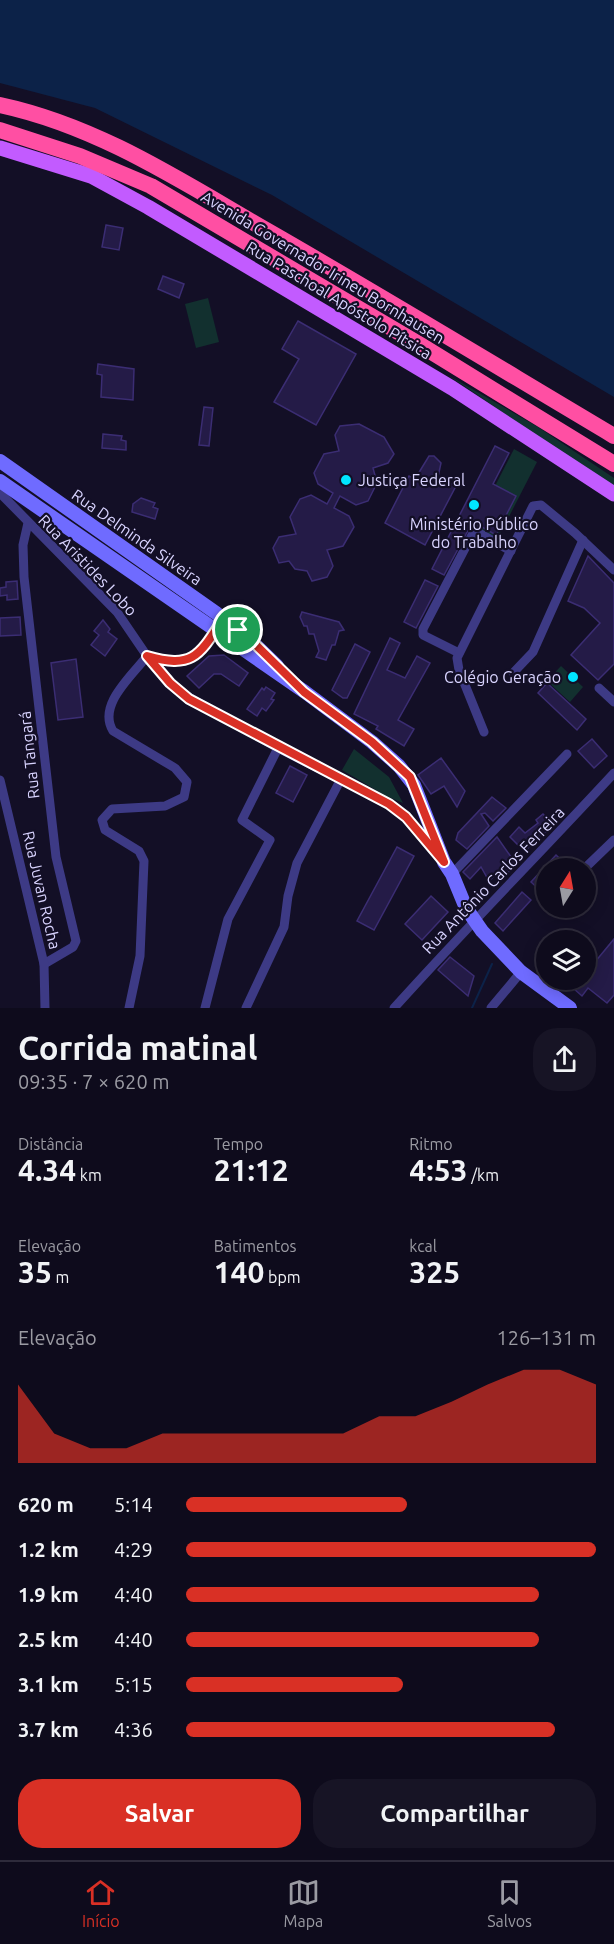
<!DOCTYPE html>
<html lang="pt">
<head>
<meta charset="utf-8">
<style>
  :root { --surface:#0e0b1c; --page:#171425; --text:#f1f3f6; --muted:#9b9ba3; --line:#2e2b3b; --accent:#d93025 }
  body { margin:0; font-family:Ubuntu,sans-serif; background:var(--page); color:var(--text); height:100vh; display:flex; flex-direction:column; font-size:22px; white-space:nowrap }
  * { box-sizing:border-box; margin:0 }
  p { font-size:20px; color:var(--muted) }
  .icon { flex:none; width:33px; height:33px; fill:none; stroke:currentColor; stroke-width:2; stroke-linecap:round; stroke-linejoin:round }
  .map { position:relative; height:1008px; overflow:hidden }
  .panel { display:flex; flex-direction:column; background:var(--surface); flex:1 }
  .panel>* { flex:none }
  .needle { width:39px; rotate:11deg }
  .controls { position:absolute; left:536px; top:858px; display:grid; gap:12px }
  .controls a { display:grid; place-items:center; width:60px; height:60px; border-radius:50%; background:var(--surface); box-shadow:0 3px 15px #0003,0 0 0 2px var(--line); font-size:30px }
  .pin { position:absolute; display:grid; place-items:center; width:51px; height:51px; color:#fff; margin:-26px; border:3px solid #fff; border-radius:50%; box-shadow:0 2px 6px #0007 }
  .round { display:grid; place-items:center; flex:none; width:63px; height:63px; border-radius:24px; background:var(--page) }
  .overview { display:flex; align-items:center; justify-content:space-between; height:102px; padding:0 18px }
  h1 { font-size:33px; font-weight:700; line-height:45px }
  .stats { display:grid; grid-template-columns:repeat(3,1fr); gap:9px; height:102px; padding:6px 18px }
  .stats div { display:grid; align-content:center }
  .stats b { font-size:30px; font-weight:700 }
  .stats small { font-size:16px; font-weight:400 }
  .stats p { font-size:16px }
  .chart { height:168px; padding:12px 18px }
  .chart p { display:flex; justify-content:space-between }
  .chart svg { width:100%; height:108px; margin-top:6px; fill:var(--accent); opacity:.7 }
  .action { display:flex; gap:12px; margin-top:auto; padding:12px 18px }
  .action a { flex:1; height:69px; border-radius:24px; background:var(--accent); color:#fff; font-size:24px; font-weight:700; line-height:69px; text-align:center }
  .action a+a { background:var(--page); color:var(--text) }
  ul { padding:0 18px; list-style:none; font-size:20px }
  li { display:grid; grid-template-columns:96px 72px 1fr; align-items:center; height:45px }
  li i { height:15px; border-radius:8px; background:var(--accent) }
  .menu { display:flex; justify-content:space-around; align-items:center; height:84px; border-top:2px solid var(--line); background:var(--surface); font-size:16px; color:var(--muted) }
  .menu a { display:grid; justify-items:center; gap:3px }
  .menu .current { color:var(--accent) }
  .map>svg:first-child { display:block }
  .green { fill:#12302f }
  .water { fill:#0c2248 }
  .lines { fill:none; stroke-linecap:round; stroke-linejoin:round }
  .stream { stroke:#0c2248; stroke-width:2 }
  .building { fill:#241b47; stroke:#3b2d73; stroke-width:1.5 }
  .street { stroke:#3d3a85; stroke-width:9 }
  .secondary { stroke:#6f6bff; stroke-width:14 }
  .primary { stroke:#c25bff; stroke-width:15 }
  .highway { stroke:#ff4fa3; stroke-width:16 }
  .route-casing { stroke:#fff; stroke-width:12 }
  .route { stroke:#d93025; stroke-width:8 }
  .poi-dot { fill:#00e5ff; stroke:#130f26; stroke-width:2 }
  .labels { text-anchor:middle; stroke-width:4.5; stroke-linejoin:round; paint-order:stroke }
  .street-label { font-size:16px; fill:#d9d4ff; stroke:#130f26 }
  .poi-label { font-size:16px; fill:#d9d4ff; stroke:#130f26; text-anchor:start }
</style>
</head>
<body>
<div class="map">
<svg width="614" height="1008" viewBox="0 0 614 1008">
  <rect width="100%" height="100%" fill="#130f26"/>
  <g class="green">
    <path d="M 208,298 L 219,342 L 196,348 L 185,304 Z"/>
    <path d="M 446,374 L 538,427 L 614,478 L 614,486 C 556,452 503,411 446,374 Z"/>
    <path d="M 514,449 L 537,462 L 497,540 L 474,527 Z"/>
    <path d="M 561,666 L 583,687 L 570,702 L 547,681 Z"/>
    <path d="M 354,749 L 389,777 L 403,803 L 386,796 L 342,770 Z"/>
  </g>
  <path class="water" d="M 0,0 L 614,0 L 614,397 L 272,195 L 95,108 L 0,83 Z"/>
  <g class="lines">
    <path class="stream" d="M 472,1008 L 492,964"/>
  </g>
  <g class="building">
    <path d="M 106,225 L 123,228 L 119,250 L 102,247 Z"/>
    <path d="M 163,276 L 184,284 L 179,298 L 158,289 Z"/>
    <path d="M 298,321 L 356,354 L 316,425 L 274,402 L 299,359 L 282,349 Z"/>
    <path d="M 98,364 L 134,369 L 133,400 L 101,397 L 102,375 L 97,374 Z"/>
    <path d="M 204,407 L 213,408 L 209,446 L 199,445 Z"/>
    <path d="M 359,424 L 384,437 L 394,454 L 388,463 L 373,468 L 377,483 L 368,501 L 356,505 L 340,496 L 334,508 L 349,516 L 354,527 L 343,546 L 327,550 L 333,566 L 327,577 L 312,581 L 307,571 L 295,569 L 289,561 L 279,563 L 273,548 L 279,537 L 296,534 L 290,517 L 300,499 L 311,495 L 327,504 L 333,493 L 318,484 L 314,473 L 324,454 L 339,451 L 335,435 L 340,426 Z"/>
    <path d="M 103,434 L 122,436 L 121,440 L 126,441 L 126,450 L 102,448 Z"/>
    <path d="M 495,446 L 509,453 L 493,484 L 516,496 L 496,535 L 482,527 L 471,525 L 444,575 L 432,569 Z"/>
    <path d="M 429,456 L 434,456 L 441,463 L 438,477 L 456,486 L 425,545 L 385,523 L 409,476 L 415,479 Z"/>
    <path d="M 141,498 L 155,503 L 153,507 L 158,509 L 155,519 L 132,512 L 133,504 Z"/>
    <path d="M 588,556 L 614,583 L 614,664 L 598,680 L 571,655 L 600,623 L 584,608 L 568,601 Z"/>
    <path d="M 425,580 L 438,586 L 416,628 L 404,622 Z"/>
    <path d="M 17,581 L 18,599 L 7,600 L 7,595 L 0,596 L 0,588 L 6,587 L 6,582 Z"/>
    <path d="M 302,612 L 339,622 L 344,630 L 339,631 L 335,645 L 332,645 L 326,660 L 316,657 L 319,651 L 316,641 L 314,634 L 309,634 L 307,626 L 304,626 L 300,617 Z"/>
    <path d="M 20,617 L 21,635 L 0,636 L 0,618 Z"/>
    <path d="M 103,620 L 110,629 L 108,632 L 117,639 L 105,656 L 91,645 L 99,635 L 94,631 Z"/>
    <path d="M 390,638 L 400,643 L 387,670 L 405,678 L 417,656 L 430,663 L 398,720 L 414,729 L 404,746 L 376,729 L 378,726 L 354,714 Z"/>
    <path d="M 355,644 L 370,652 L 347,698 L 343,698 L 332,690 Z"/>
    <path d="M 224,655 L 248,673 L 239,686 L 221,674 L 214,674 L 199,688 L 187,676 L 209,656 Z"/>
    <path d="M 76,659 L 83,717 L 58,720 L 51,663 Z"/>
    <path d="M 547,683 L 586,719 L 577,730 L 538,693 Z"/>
    <path d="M 266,687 L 275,693 L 271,699 L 274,700 L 266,711 L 262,708 L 257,716 L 247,709 L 262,688 L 264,690 Z"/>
    <path d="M 592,739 L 607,756 L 594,768 L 578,751 Z"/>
    <path d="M 441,758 L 465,791 L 457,807 L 444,786 L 431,794 L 418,775 Z"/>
    <path d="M 290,766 L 307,775 L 293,802 L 276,793 Z"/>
    <path d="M 492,797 L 506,808 L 493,821 L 485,813 L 481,814 L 489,826 L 467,849 L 456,840 L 458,833 Z"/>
    <path d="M 543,814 L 554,826 L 533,841 L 525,852 L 510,837 L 519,827 L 525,833 L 538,823 L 536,820 Z"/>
    <path d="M 497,837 L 516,864 L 503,878 L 499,871 L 489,881 L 481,867 L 470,879 L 463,872 Z"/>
    <path d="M 397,847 L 414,856 L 374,930 L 357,921 Z"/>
    <path d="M 556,855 L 567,865 L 564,868 L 546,868 L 546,888 L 542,892 L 531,882 Z"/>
    <path d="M 522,892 L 531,900 L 503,931 L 495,923 Z"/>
    <path d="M 431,896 L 448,912 L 422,940 L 405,924 Z"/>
    <path d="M 614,939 L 614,995 L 607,1003 L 588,988 L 582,996 L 573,988 L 580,980 L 585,980 L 585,974 Z"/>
    <path d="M 450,957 L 474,976 L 468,996 L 438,970 Z"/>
  </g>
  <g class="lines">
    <g class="street">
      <path d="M 0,493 L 117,612 L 147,656 L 180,692 L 278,748 L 389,804 L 406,817 L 439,857"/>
      <path d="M 28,523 L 23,545 L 24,577 L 56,857 L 76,941 L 73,947 L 44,964"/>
      <path d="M 459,653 L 423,635 L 423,629 L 472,535 L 479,533 L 511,551"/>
      <path d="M 513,673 L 533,652 L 583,540"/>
      <path d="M 599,688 L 614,702"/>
      <path d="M 484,732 L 459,670 L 457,658 L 533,506 L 541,505 L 575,533 L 614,570"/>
      <path d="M 0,780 L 44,964 L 45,1008"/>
      <path d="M 585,868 L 614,840"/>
      <path d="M 452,874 L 567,754"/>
      <path d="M 129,1008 L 140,956 L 144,861 L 139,851 L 105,830 L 102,820 L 112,809 L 165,806 L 184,797 L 187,782 L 175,768 L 113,731 C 97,705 132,676 147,656 C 188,668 196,661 218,626"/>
      <path d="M 205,1008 L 228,919 L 270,840 L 242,820 L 278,748"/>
      <path d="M 246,1008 L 284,927 L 288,896 L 297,863 L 341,779"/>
      <path d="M 394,1008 C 466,928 541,852 614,773"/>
      <path d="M 491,1008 L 521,972"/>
    </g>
    <g class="secondary">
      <path d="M 0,461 L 216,613 L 246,636 L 277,666"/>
      <path d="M 0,481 L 305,692 L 372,742 L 399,766 L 414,785 L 444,862 L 452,874 L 466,908 L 482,931 L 521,972 L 570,1008"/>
    </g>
    <path class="primary" d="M 0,148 L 91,176 L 148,207 L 452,388 L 614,494"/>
    <g class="highway">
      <path d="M 0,105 C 98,126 181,181 266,230 C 383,297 498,367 614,436"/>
      <path d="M 0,130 L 80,156 L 151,186 L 422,346 L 614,464"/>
    </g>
  </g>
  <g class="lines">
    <defs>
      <path id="route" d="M 223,619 L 256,645 L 304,692 L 372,742 L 410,777 L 444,862 L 406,817 L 389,804 L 189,699 L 170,683 L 147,656 C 193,669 199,656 223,619 Z"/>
    </defs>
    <use href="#route" class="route-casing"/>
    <use href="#route" class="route"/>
  </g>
  <g class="poi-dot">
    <circle cx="346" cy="480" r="6"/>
    <circle cx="474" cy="505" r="6"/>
    <circle cx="573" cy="677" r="6"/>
  </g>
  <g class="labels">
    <g class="street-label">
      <text transform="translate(323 267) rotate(31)" y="6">Avenida Governador Irineu Bornhausen</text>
      <text transform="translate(339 300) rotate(31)" y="6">Rua Paschoal Apóstolo Pítsica</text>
      <text transform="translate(137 537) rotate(35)" y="6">Rua Delminda Silveira</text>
      <text transform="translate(88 565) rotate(46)" y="6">Rua Aristides Lobo</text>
      <text transform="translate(29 755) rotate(-96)" y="6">Rua Tangará</text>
      <text transform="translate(493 880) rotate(-46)" y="6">Rua Antônio Carlos Ferreira</text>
      <text transform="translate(42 890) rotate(77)" y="6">Rua Juvan Rocha</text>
    </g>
    <g class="poi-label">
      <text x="358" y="486">Justiça Federal</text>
      <text x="474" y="530" text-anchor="middle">Ministério Público<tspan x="474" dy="18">do Trabalho</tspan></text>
      <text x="561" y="683" text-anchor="end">Colégio Geração</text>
    </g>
  </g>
</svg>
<div class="controls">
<a><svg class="needle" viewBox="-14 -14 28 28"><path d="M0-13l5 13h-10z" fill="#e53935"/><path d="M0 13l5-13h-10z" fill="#9b9ba3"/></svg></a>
<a><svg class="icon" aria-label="layers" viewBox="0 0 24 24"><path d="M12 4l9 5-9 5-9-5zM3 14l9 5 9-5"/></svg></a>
</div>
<div class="pin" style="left:238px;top:630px;background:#1e9e55"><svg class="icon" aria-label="arrive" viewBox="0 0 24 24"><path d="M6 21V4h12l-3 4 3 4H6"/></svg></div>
</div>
<section class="panel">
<div class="overview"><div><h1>Corrida matinal</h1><p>09:35 · 7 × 620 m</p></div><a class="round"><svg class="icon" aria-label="share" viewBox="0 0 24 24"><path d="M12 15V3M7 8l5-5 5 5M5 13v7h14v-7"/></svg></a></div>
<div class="stats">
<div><p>Distância</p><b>4.34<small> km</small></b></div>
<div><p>Tempo</p><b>21:12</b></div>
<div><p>Ritmo</p><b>4:53<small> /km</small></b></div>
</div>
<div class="stats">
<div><p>Elevação</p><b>35<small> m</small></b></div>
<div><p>Batimentos</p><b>140<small> bpm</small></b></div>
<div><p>kcal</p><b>325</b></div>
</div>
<div class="chart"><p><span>Elevação</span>126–131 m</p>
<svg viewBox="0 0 160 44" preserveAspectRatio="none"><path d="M0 44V12L10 32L20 38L30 38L40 32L50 32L60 32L70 32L80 32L90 32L100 25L110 25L120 19L130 12L140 6L150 6L160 12V44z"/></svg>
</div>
<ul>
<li><b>620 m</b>5:14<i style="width:54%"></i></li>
<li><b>1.2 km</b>4:29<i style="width:100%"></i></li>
<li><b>1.9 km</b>4:40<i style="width:86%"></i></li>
<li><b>2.5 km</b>4:40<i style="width:86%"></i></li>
<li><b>3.1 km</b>5:15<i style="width:53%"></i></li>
<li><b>3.7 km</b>4:36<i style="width:90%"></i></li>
</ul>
<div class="action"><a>Salvar</a><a>Compartilhar</a></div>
</section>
<nav class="menu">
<a class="current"><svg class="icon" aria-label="home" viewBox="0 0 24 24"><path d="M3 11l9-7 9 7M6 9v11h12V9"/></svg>Início</a>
<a><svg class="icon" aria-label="map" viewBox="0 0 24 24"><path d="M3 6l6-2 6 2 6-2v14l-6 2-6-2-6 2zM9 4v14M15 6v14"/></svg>Mapa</a>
<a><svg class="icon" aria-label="saved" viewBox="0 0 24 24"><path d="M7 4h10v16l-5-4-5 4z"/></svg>Salvos</a>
</nav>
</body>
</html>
